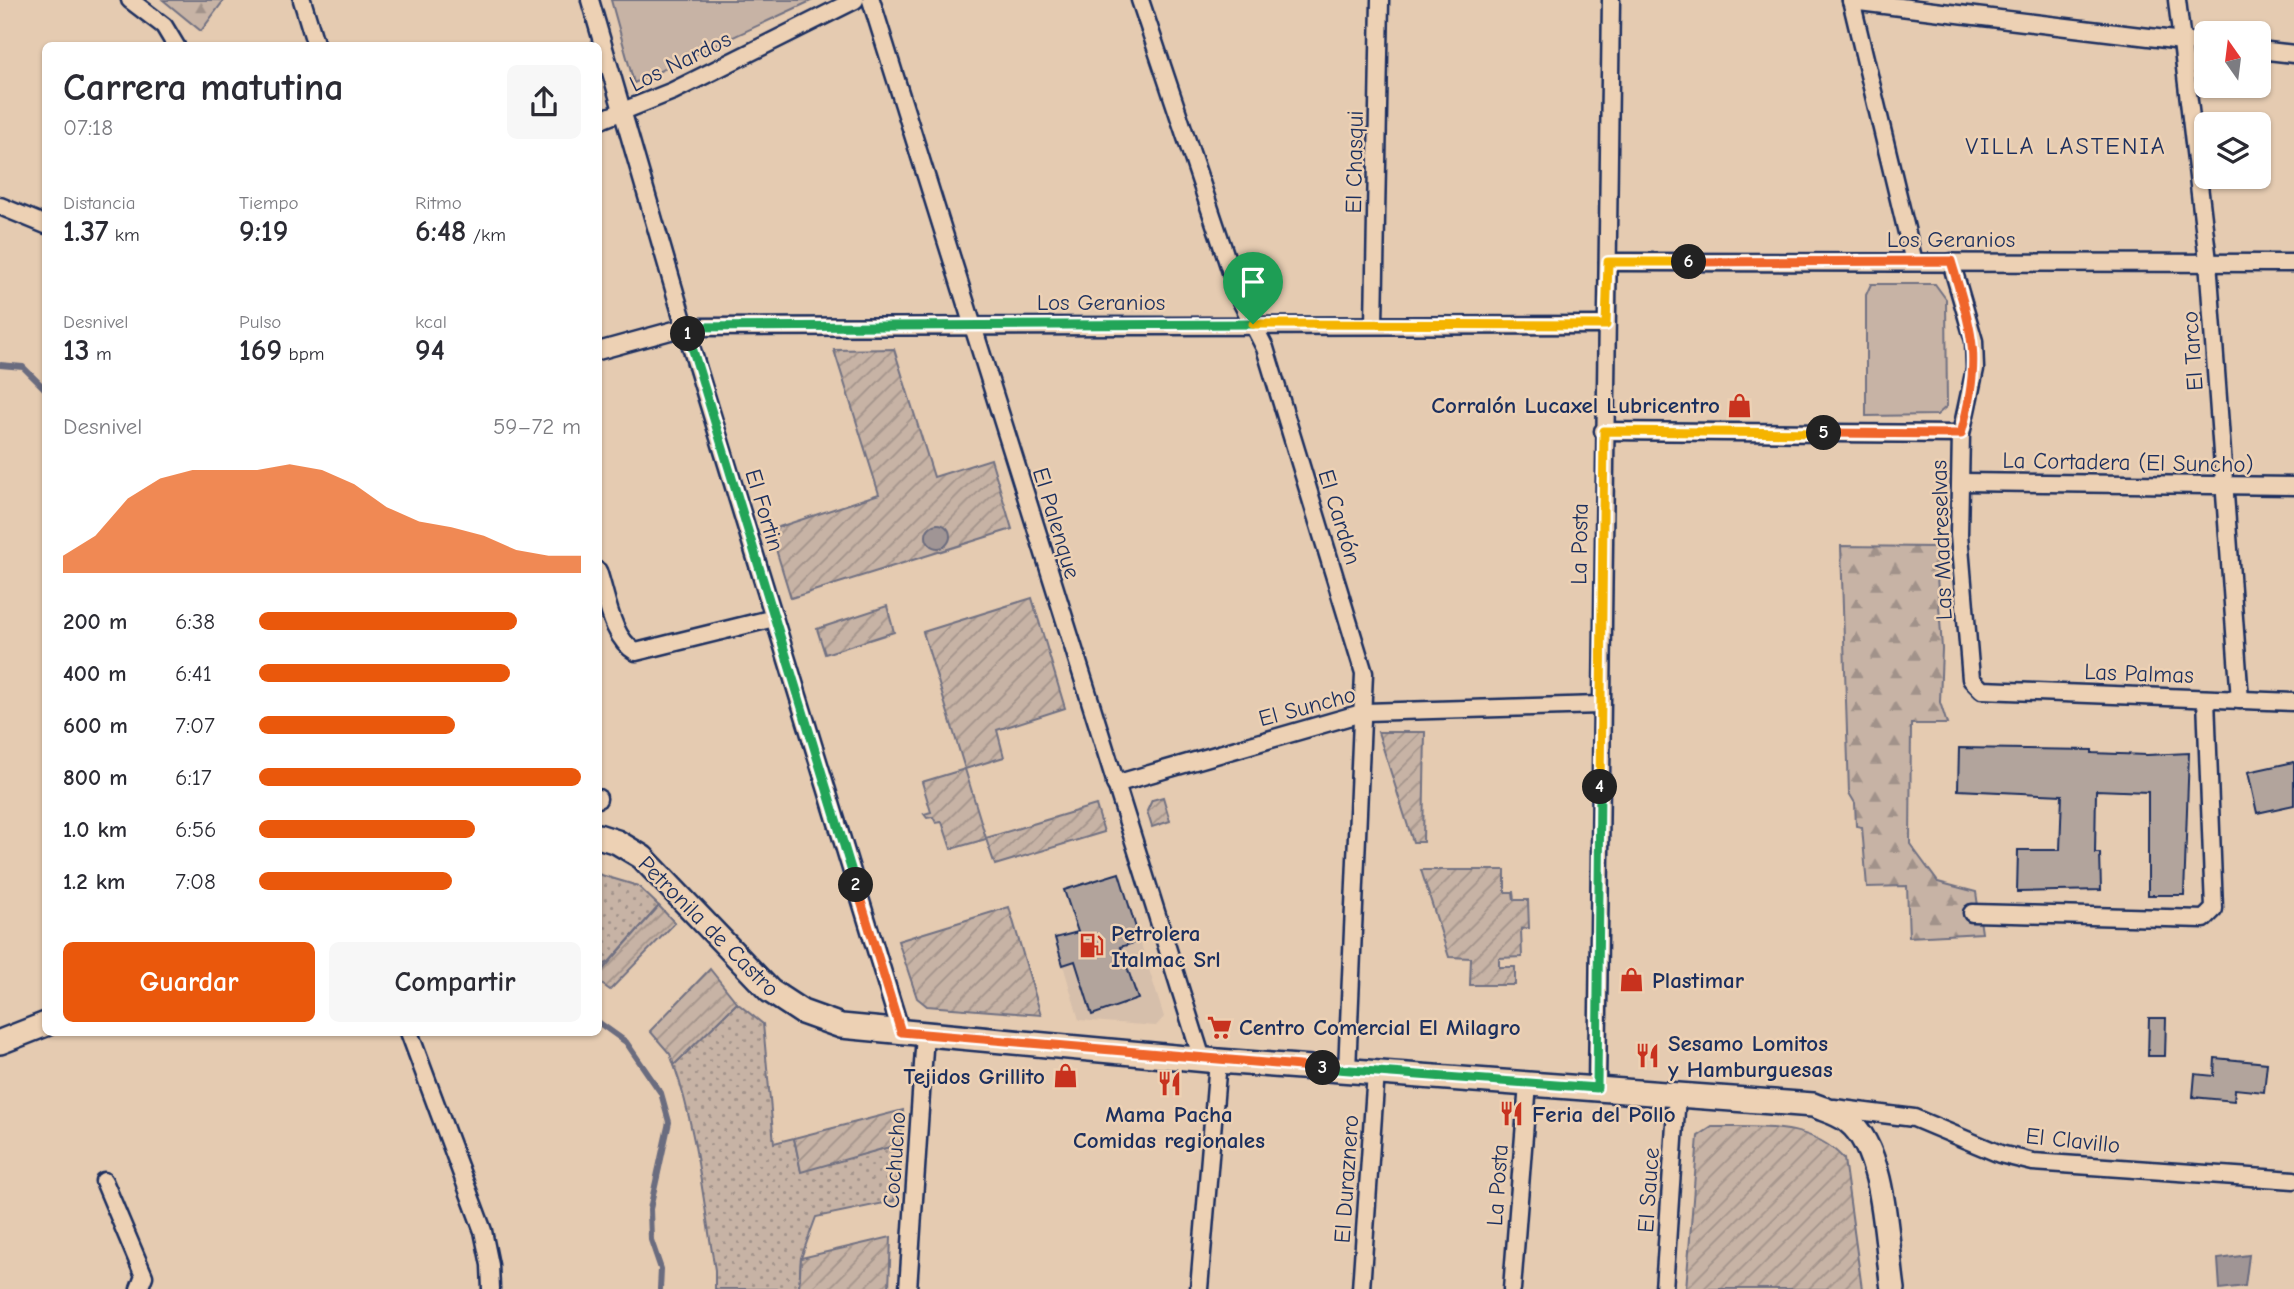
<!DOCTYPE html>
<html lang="es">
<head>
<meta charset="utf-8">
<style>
  :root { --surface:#fff; --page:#f7f7f7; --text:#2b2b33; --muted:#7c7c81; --accent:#ea580c }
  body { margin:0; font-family:"Comic Neue",sans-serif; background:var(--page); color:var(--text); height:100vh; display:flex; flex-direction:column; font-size:26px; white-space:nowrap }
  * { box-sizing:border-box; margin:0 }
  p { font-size:23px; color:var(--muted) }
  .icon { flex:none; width:38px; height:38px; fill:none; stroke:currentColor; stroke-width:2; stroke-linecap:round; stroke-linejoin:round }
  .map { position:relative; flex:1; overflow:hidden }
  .side { position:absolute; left:42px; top:42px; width:560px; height:994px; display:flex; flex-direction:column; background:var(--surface); border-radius:10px; box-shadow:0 2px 5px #0004 }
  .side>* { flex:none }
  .needle { width:46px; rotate:346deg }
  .buttons { position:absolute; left:2194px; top:21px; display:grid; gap:14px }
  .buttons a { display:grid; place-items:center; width:77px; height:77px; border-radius:10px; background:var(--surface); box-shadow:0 2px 5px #0004; font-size:35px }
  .pin { position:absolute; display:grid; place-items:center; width:60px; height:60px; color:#fff; margin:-72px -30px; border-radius:50% 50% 50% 0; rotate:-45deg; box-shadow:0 0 7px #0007 }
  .pin .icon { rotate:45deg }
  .km { position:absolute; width:35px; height:35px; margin:-18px; border-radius:50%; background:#222; color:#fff; font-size:19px; line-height:35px; text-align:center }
  .round { display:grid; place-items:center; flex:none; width:74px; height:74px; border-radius:10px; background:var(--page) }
  .overview { display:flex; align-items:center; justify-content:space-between; height:119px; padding:0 21px }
  h1 { font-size:38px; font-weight:800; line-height:52px }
  .figures { display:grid; grid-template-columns:repeat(3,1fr); gap:10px; height:119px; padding:7px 21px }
  .figures div { display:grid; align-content:center }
  .figures b { font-size:30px; font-weight:800 }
  .figures small { font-size:19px; font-weight:400 }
  .figures p { font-size:19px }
  .chart { height:196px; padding:14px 21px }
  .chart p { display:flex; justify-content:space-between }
  .chart svg { width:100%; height:126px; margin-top:7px; fill:var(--accent); opacity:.7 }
  .button { display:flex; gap:14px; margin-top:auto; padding:14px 21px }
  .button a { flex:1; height:80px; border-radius:10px; background:var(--accent); color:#fff; font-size:28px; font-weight:800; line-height:80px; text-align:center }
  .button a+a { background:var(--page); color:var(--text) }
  ul { padding:0 21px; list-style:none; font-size:23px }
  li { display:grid; grid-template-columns:112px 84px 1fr; align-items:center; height:52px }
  li i { height:18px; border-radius:9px; background:var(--accent) }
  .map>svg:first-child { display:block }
  .built { fill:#d6bfab }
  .grass { fill:url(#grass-dots); stroke:#717182; stroke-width:2 }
  .forest { fill:url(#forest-firs); stroke:#717182; stroke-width:2 }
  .park { fill:#c7b3a5; stroke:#717182; stroke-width:2 }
  .garden { fill:url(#garden-furrows); stroke:#717182; stroke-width:2 }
  .water { fill:#a09595; stroke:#6b6c7f; stroke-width:2 }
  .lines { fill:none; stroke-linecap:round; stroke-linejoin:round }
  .stream { stroke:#6b6c7f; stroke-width:6 }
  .building { fill:#b2a49c; stroke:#1b2f5e; stroke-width:2 }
  .street-casing { stroke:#1b2f5e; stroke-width:21 }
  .secondary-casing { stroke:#1b2f5e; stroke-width:28 }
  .street { stroke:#edd1b4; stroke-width:16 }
  .secondary { stroke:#edd1b4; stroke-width:23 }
  .split-1-casing { stroke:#fff; stroke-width:14 }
  .split-2-casing { stroke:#fff; stroke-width:14 }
  .split-3-casing { stroke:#fff; stroke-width:14 }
  .split-4-casing { stroke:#fff; stroke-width:14 }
  .split-5-casing { stroke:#fff; stroke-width:14 }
  .split-6-casing { stroke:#fff; stroke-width:14 }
  .split-7-casing { stroke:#fff; stroke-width:14 }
  .split-1 { stroke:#22a559; stroke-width:9 }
  .split-2 { stroke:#22a559; stroke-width:9 }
  .split-3 { stroke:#f0652b; stroke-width:9 }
  .split-4 { stroke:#22a559; stroke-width:9 }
  .split-5 { stroke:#f5b400; stroke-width:9 }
  .split-6 { stroke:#f0652b; stroke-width:9 }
  .split-7 { stroke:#f5b400; stroke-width:9 }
  .labels { text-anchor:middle; stroke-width:5; stroke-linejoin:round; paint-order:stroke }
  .street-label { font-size:23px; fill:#1b2f5e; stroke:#edd1b4 }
  .poi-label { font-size:23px; font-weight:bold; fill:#1b2f5e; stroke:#edd1b4; text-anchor:start }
  .neighbourhood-label { font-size:24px; letter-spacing:2px; fill:#1b2f5e; stroke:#edd1b4 }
</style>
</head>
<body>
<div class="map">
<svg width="2294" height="1289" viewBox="0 0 2294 1289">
  <defs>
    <pattern id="grass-dots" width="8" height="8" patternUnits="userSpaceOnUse" patternTransform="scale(1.75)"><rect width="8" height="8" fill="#c7b3a5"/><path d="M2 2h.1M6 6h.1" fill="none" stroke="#a1928a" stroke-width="1.8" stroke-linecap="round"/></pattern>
    <pattern id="forest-firs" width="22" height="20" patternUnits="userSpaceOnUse" patternTransform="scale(1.75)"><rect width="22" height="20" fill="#c7b3a5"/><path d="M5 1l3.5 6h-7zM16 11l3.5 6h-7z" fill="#a1928a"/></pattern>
    <pattern id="garden-furrows" width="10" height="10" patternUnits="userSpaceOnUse" patternTransform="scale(1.75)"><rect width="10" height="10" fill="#c7b3a5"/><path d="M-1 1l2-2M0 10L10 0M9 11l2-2" fill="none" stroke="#a1928a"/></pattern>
  </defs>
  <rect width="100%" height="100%" fill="#e5cbb1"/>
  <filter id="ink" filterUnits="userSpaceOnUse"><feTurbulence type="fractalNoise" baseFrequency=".0143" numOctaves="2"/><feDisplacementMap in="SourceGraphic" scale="14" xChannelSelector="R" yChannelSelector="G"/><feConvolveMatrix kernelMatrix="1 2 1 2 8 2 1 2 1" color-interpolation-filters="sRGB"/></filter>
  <g filter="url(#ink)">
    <path class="built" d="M 1140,941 L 1164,1017 L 1156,1026 L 1079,1020 L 1063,965 L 1087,958 L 1079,976 L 1093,1015 L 1138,999 L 1125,961 L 1111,963 L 1108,951 Z"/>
    <g class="grass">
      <path d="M 598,874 L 638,886 L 659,906 L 609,962 L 599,967 Z"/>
      <path d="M 737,1003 L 763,1024 L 774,1143 L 794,1138 L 801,1171 L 900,1144 L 894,1201 L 816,1217 L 801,1258 L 799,1289 L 715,1289 L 715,1270 C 703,1202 697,1130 674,1065 Z"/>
    </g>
    <g class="forest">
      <path d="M 163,0 L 224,0 L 201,31 Z"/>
      <path d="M 1841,546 L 1935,547 L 1942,649 L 1940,702 L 1947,724 L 1911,724 L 1910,844 L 1938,882 L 1976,892 L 1982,933 L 1909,937 L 1907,886 L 1867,887 L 1862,827 L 1856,826 L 1855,803 L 1849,793 Z"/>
    </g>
    <g class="park">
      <path d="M 611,0 L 813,0 L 634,83 Z"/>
      <path d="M 1871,284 L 1935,284 L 1946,299 L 1947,406 L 1937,415 L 1866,416 L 1866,295 Z"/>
    </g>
    <g class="garden">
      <path d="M 894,349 L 934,477 L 991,459 L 1012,529 L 791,598 L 770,530 L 879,494 L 834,350 Z"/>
      <path d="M 1032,598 L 1065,708 L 997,730 L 1004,757 L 965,769 L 986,838 L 1096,805 L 1104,832 L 995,865 L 986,839 L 951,849 L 942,822 L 936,823 L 933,817 L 927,818 L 924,814 L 931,812 L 922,782 L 965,769 L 923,632 Z"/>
      <path d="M 887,606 L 894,632 L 825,654 L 817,629 Z"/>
      <path d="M 1378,732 L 1425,732 L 1423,842 L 1413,842 Z"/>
      <path d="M 1163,797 L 1170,821 L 1152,827 L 1147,811 L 1152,800 Z"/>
      <path d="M 1421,870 L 1505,870 L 1505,892 L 1513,892 L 1514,900 L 1528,900 L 1529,928 L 1521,929 L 1522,957 L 1499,958 L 1499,967 L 1515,967 L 1515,985 L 1470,985 L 1471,958 L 1449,957 Z"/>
      <path d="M 659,906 L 675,923 L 610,990 L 599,982 L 599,974 Z"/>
      <path d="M 1009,907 L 1041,1015 L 927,1006 L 917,998 L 898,941 Z"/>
      <path d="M 710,969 L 737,1003 L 674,1065 L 670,1054 L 650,1031 Z"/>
      <path d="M 903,1110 L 900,1144 L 801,1172 L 794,1138 Z"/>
      <path d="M 1712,1127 C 1759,1128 1810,1121 1844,1159 L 1862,1289 L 1686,1289 L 1698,1136 Z"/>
      <path d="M 891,1237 L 889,1289 L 799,1289 L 801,1258 Z"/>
    </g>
    <g class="water">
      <circle cx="938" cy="536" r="12"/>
      <path d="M 2249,1255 L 2245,1286 L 2220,1289 L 2218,1259 Z"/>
    </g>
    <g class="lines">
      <g class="stream">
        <path d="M 0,365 L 23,367 L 46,390"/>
        <path d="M 598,1022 L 626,1042 L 661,1093 L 669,1122 L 650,1209 L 651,1240 L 661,1269 L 660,1289"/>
      </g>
    </g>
    <g class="building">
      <path d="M 1959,748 L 2092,750 L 2092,753 L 2147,755 L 2189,753 L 2184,895 L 2148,895 L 2148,792 L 2096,790 L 2095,853 L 2100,853 L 2101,890 L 2017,892 L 2018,850 L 2060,850 L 2062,795 L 1958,790 Z"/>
      <path d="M 2294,762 L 2294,805 L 2257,813 L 2248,772 Z"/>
      <path d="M 1119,873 L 1140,941 L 1120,947 L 1138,999 L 1092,1015 L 1075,961 L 1063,965 L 1055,938 L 1078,932 L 1064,890 Z"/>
      <path d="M 2149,1018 L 2166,1018 L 2165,1056 L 2148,1056 Z"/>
      <path d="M 2215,1058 L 2267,1063 L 2264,1092 L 2235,1089 L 2234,1101 L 2193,1097 L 2195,1074 L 2214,1076 Z"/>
    </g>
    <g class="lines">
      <defs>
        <g id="street">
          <path d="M 130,0 L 164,26 L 176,46"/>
          <path d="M 302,0 L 316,46"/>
          <path d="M 590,0 L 685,327 L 901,1032"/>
          <path d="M 871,0 L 1202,1059"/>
          <path d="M 1140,0 L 1240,299 L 1265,348 L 1364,673 L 1347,1070"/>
          <path d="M 1851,0 L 1914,262"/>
          <path d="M 2177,0 L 2208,261 L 2240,700"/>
          <path d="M 1851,1 L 2207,44"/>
          <path d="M 2259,50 L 2294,54"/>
          <path d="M 598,121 L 673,91 L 855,0"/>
          <path d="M 0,206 L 46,225"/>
          <path d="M 1608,262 L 2294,263"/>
          <path d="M 1951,262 L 1974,341 L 1975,369 L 1961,434 L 1959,535 L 1971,679 L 1982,690 L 2294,702"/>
          <path d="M 1374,325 L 1380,0"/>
          <path d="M 598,351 L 685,327 L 1606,325"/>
          <path d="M 1603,431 L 1961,434"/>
          <path d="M 1962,482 L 2294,486"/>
          <path d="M 598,571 C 607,597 611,638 636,652 L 774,618"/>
          <path d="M 1115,784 L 1365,712 L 1600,705"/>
          <path d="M 598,798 L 598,799"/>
          <path d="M 1972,913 L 2204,919 L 2214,909 L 2206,699"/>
          <path d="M 409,1032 L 483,1231 L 490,1265 L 491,1289"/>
          <path d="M 1597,1088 L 1611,0"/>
          <path d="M 1834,1108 L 1914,1118 L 2000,1154 L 2033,1162 L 2294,1180"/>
          <path d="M 104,1181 L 144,1276 L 139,1289"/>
          <path d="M 908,1289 L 925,1034"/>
          <path d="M 1199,1289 L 1218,1061"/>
          <path d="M 1361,1289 L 1376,1072"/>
          <path d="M 1512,1289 L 1528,1084"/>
          <path d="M 1664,1289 L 1677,1095"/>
        </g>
        <g id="secondary">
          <path d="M 598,836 L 617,842 L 642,857 L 770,991 L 802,1012 L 841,1026 L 1218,1061 L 1813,1105 C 1825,1110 1838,1113 1848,1121 C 1886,1150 1886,1244 1893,1289"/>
          <path d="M 0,1042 L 46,1024"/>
        </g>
      </defs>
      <use href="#street" class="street-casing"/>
      <use href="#secondary" class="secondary-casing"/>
      <use href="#street" class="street"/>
      <use href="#secondary" class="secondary"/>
    </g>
  </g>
  <g class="lines" filter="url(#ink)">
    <defs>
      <path id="split-1" d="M 688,334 L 685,327 L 1253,324"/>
      <path id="split-2" d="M 688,334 L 856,885"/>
      <path id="split-3" d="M 856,885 L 901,1032 L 1323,1068"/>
      <path id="split-4" d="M 1323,1068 L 1597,1088 L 1600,787"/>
      <path id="split-5" d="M 1600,787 L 1604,431 L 1824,433"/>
      <path id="split-6" d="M 1689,262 L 1951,261 C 1973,335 1982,357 1961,434 L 1824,433"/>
      <path id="split-7" d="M 1253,324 L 1606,325 L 1608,262 L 1689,262"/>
    </defs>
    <use href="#split-1" class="split-1-casing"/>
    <use href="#split-2" class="split-2-casing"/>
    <use href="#split-3" class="split-3-casing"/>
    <use href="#split-4" class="split-4-casing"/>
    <use href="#split-5" class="split-5-casing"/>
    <use href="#split-6" class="split-6-casing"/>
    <use href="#split-7" class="split-7-casing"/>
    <use href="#split-1" class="split-1"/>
    <use href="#split-2" class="split-2"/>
    <use href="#split-3" class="split-3"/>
    <use href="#split-4" class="split-4"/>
    <use href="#split-5" class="split-5"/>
    <use href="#split-6" class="split-6"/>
    <use href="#split-7" class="split-7"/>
  </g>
  <defs>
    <symbol id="shop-bare" viewBox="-9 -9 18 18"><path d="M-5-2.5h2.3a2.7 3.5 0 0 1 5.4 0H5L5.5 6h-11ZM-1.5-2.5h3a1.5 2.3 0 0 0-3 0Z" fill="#c8321e" stroke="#edd1b4" stroke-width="2.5" paint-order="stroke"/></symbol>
    <symbol id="fuel-bare" viewBox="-9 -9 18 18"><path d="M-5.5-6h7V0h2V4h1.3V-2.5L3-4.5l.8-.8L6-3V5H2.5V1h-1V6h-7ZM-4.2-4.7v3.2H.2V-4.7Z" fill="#c8321e" stroke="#edd1b4" stroke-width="2.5" paint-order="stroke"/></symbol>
    <symbol id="supermarket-bare" viewBox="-9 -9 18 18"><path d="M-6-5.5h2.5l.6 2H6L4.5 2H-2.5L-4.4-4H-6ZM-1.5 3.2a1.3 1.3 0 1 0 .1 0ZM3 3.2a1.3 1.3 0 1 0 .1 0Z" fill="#c8321e" stroke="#edd1b4" stroke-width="2.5" paint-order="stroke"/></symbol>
    <symbol id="restaurant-bare" viewBox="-9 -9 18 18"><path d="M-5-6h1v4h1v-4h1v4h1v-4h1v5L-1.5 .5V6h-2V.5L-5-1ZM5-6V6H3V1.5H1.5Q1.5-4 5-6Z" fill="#c8321e" stroke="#edd1b4" stroke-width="2.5" paint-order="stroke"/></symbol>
  </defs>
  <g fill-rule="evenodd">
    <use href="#shop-bare" x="1722" y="388" width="35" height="35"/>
    <use href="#fuel-bare" x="1074" y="928" width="35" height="35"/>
    <use href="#shop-bare" x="1614" y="962" width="35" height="35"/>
    <use href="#supermarket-bare" x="1202" y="1010" width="35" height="35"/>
    <use href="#restaurant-bare" x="1630" y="1038" width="35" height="35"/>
    <use href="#shop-bare" x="1048" y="1058" width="35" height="35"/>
    <use href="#restaurant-bare" x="1152" y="1066" width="35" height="35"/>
    <use href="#restaurant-bare" x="1494" y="1096" width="35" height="35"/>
  </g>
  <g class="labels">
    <g class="street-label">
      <text transform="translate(680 61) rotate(-26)" y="8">Los Nardos</text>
      <text transform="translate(1354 162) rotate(-89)" y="8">El Chasqui</text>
      <text x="1951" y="247">Los Geranios</text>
      <text x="1101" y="310">Los Geranios</text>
      <text transform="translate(2192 351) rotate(-94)" y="8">El Tarco</text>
      <text transform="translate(2128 462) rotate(1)" y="8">La Cortadera (El Suncho)</text>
      <text transform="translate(765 510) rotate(73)" y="8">El Fortin</text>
      <text transform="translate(1340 517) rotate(73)" y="8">El Cardón</text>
      <text transform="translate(1057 523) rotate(73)" y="8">El Palenque</text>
      <text transform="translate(1941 540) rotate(-92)" y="8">Las Madreselvas</text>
      <text transform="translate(1579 544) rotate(-89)" y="8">La Posta</text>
      <text transform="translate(2139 673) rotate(2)" y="8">Las Palmas</text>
      <text transform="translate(1307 706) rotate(-15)" y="8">El Suncho</text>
      <text transform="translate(709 926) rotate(45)" y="8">Petronila de Castro</text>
      <text transform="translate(2073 1140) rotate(6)" y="8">El Clavillo</text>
      <text transform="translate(894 1160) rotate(-86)" y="8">Cochucho</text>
      <text transform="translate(1346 1179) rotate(-86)" y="8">El Duraznero</text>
      <text transform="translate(1497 1185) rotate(-86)" y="8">La Posta</text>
      <text transform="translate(1648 1190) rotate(-86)" y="8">El Sauce</text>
    </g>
    <g class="poi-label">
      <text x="1720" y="413" text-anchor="end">Corralón Lucaxel Lubricentro</text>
      <text x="1111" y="941">Petrolera<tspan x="1111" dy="26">Italmac Srl</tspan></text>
      <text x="1652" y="988">Plastimar</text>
      <text x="1239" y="1035">Centro Comercial El Milagro</text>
      <text x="1668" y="1051">Sesamo Lomitos<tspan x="1668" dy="26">y Hamburguesas</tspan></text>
      <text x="1045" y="1084" text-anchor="end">Tejidos Grillito</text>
      <text x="1169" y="1122" text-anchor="middle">Mama Pacha<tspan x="1169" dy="26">Comidas regionales</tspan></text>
      <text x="1532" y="1122">Feria del Pollo</text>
    </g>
    <g class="neighbourhood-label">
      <text x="2066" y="154">VILLA LASTENIA</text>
    </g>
  </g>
</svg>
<div class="buttons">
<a><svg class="needle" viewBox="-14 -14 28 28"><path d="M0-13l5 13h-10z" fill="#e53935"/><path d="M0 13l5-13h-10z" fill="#7c7c81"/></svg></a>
<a><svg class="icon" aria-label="layers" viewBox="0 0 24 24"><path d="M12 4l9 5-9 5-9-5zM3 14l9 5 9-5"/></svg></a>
</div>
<div class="pin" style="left:1253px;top:324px;background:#1e9e55"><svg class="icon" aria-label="arrive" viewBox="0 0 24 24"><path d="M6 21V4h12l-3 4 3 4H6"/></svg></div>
<b class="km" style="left:688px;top:334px">1</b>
<b class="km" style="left:856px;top:885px">2</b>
<b class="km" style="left:1323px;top:1068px">3</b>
<b class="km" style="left:1600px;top:787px">4</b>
<b class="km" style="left:1824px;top:433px">5</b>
<b class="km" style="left:1689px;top:262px">6</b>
<section class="side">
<div class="overview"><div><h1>Carrera matutina</h1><p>07:18</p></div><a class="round"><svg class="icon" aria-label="share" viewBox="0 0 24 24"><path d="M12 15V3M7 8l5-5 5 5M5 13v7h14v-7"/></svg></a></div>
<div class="figures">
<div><p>Distancia</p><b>1.37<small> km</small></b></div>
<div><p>Tiempo</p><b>9:19</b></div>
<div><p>Ritmo</p><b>6:48<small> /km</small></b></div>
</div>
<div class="figures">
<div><p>Desnivel</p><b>13<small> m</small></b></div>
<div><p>Pulso</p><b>169<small> bpm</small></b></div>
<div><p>kcal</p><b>94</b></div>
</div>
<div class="chart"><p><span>Desnivel</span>59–72 m</p>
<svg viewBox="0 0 160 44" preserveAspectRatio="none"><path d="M0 44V38L10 31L20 18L30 11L40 8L50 8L60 8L70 6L80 8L90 13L100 21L110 26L120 28L130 31L140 36L150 38L160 38V44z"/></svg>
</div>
<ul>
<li><b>200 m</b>6:38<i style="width:80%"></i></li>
<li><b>400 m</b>6:41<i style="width:78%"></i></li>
<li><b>600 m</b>7:07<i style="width:61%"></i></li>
<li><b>800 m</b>6:17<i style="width:100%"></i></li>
<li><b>1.0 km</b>6:56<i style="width:67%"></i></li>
<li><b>1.2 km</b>7:08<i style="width:60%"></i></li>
</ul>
<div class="button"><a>Guardar</a><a>Compartir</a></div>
</section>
</div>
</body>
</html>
